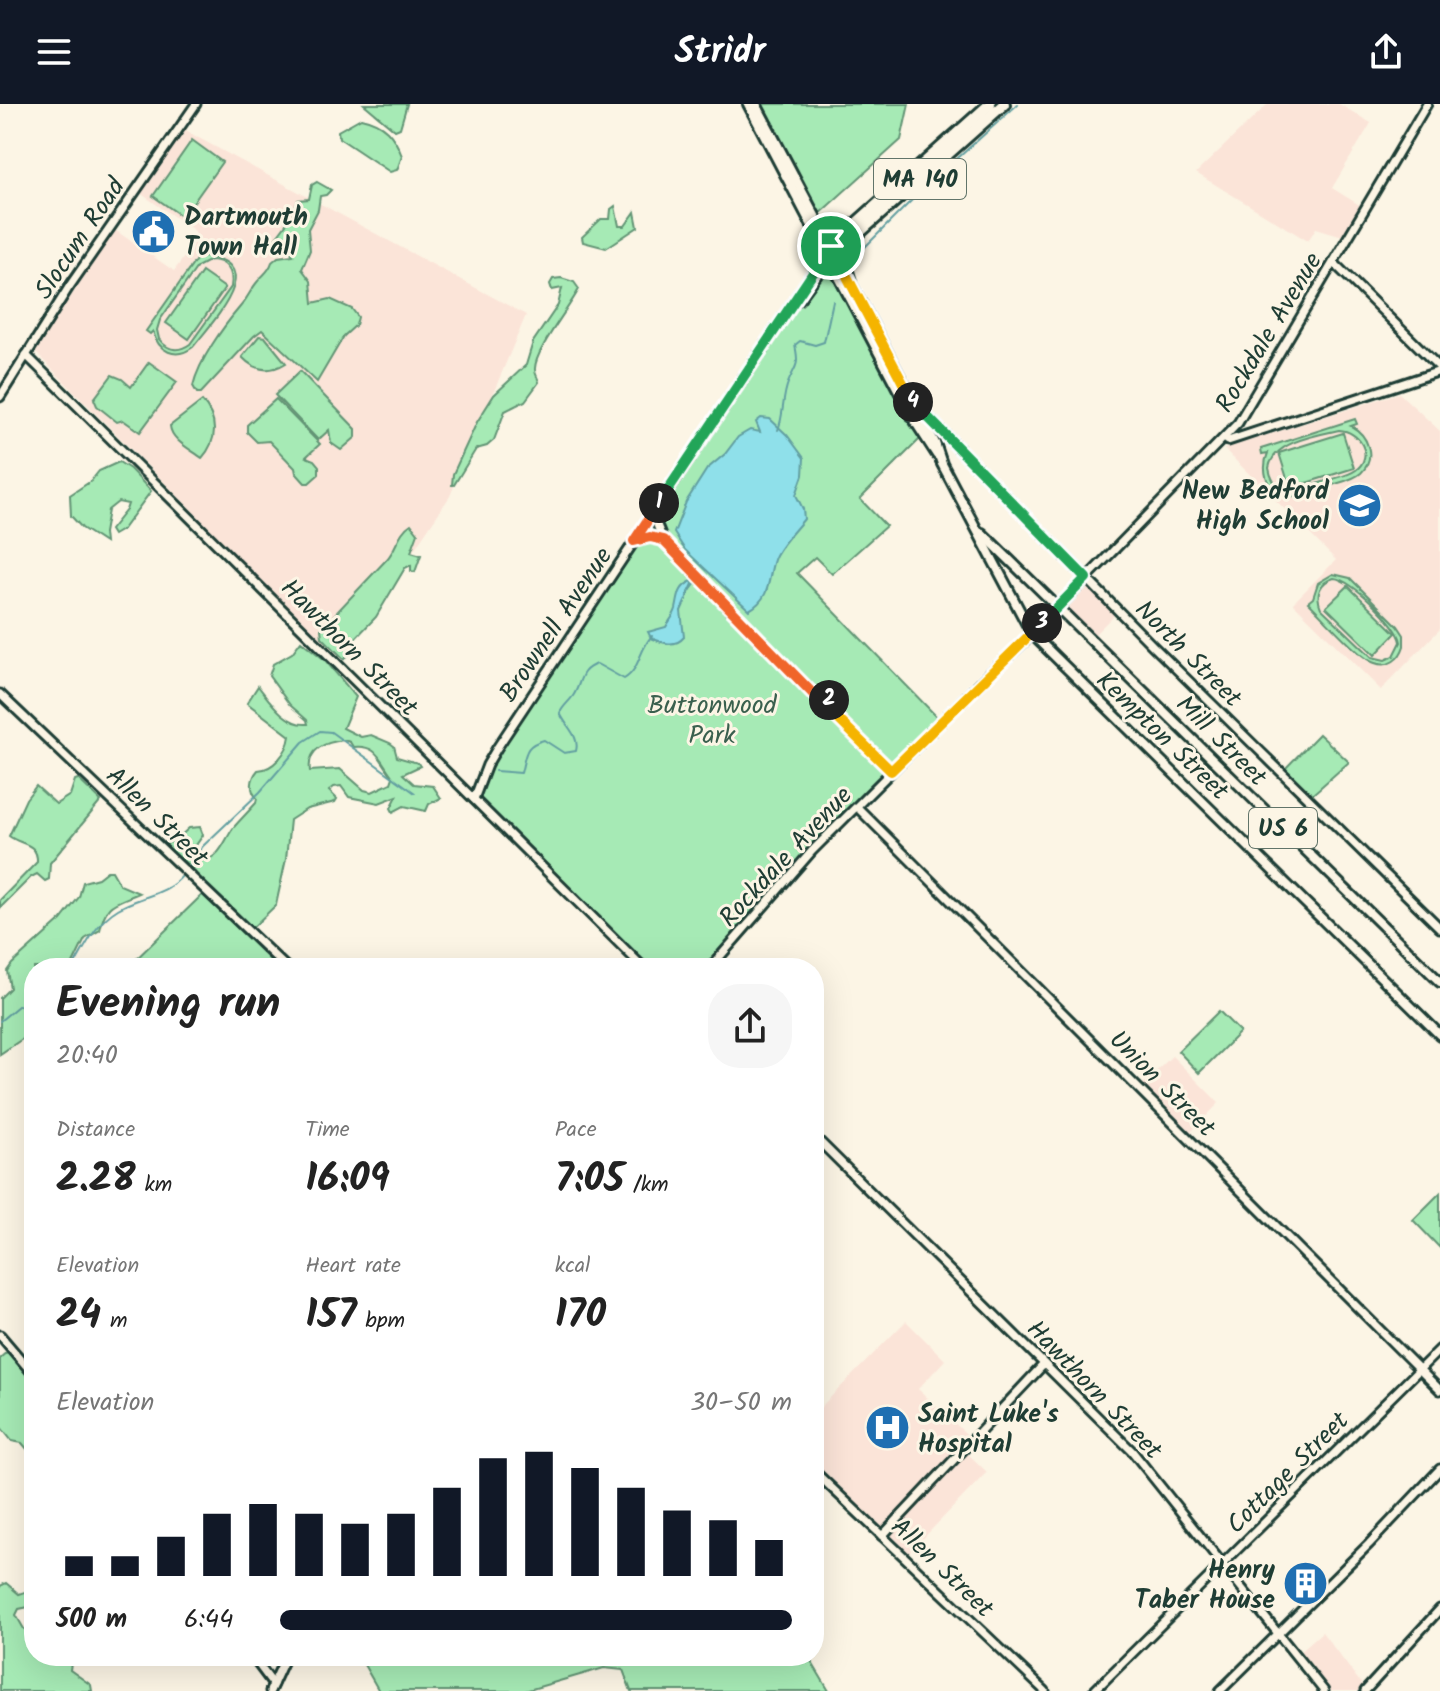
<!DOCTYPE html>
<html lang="en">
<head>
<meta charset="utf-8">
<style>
  :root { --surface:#fff; --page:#f6f6f6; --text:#222; --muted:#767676; --accent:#111827 }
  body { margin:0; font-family:Kalam,sans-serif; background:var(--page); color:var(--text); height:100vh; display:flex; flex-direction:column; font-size:30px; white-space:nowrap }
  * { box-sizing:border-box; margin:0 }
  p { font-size:26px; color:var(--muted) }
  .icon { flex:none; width:44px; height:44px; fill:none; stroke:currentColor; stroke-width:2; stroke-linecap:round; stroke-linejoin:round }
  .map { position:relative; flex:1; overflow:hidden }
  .details { position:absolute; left:24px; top:854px; width:800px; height:708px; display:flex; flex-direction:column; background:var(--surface); border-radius:32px; box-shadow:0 8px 32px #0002 }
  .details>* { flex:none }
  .pin { position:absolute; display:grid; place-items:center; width:68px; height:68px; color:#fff; margin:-34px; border:4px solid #fff; border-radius:50%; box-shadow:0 2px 8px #0007 }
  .km { position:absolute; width:40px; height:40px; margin:-20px; border-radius:50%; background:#222; color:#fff; font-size:22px; line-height:40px; text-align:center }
  .round { display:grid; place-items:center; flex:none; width:84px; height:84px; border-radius:32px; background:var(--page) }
  .headline { display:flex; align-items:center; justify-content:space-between; height:136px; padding:0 32px }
  h1 { font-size:44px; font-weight:800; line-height:60px }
  .stats { display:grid; grid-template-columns:repeat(3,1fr); gap:12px; height:136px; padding:8px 32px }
  .stats div { display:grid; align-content:center }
  .stats b { font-size:40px; font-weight:800 }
  .stats small { font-size:22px; font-weight:400 }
  .stats p { font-size:22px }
  .chart { height:224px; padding:16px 32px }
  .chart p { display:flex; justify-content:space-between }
  .chart svg { width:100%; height:144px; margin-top:8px; stroke:var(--accent); stroke-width:6 }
  ul { padding:0 32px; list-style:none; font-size:26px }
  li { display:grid; grid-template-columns:128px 96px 1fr; align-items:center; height:60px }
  li i { height:20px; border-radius:10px; background:var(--accent) }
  header { display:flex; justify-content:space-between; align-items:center; height:104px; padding:0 32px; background:var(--accent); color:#fff; font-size:36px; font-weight:800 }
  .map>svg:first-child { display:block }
  .built { fill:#fbe4d8 }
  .green { fill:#a6eab5; stroke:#629474; stroke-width:2; fill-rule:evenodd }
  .water { fill:#8fe0ea; stroke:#629fa1; stroke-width:2 }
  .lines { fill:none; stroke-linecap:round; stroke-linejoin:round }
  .stream { stroke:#629fa1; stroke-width:2 }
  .secondary-casing { stroke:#1f3d34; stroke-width:13 }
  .primary-casing { stroke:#1f3d34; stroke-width:14 }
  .highway-casing { stroke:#1f3d34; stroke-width:16 }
  .secondary { stroke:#fcf5e5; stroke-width:7 }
  .primary { stroke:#fcf5e5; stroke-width:8 }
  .highway { stroke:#fcf5e5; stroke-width:10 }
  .split-1-casing { stroke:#fff; stroke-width:16 }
  .split-2-casing { stroke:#fff; stroke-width:16 }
  .split-3-casing { stroke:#fff; stroke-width:16 }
  .split-4-casing { stroke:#fff; stroke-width:16 }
  .split-5-casing { stroke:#fff; stroke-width:16 }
  .split-1 { stroke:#22a559; stroke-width:10 }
  .split-2 { stroke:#f0652b; stroke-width:10 }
  .split-3 { stroke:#f5b400; stroke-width:10 }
  .split-4 { stroke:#22a559; stroke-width:10 }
  .split-5 { stroke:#f5b400; stroke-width:10 }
  .labels { text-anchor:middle; stroke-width:6; stroke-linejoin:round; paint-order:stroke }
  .shield { fill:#fcf5e5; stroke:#617469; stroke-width:2 }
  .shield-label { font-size:24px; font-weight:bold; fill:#1f3d34 }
  .poi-label { font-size:26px; font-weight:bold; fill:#1f3d34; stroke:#fcf5e5; text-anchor:start }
  .street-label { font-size:26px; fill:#1f3d34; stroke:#fcf5e5 }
  .park-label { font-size:26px; fill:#3a604e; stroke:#fcf5e5 }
</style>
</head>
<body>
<header><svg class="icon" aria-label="menu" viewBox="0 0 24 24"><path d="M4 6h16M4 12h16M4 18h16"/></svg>Stridr<svg class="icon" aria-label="share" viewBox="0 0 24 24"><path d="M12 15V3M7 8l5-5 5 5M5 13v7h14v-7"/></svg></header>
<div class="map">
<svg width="1440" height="1587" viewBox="0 0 1440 1587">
  <rect width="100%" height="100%" fill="#fcf5e5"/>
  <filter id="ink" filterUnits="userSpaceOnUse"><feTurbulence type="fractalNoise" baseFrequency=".0125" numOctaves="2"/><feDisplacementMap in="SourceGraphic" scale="16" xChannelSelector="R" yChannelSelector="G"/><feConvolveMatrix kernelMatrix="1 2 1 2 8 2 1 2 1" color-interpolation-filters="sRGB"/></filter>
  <g filter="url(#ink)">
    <g class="built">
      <path d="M 1268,0 L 1339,0 L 1371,19 L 1332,84 L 1361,102 L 1343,132 L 1316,124 L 1308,137 L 1196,69 Z"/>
      <path d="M 184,26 L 526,211 L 450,392 L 340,556 L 34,247 L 115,126 L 174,167 L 195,138 L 195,127 L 140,89 Z"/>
      <path d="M 1399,289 L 1440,327 L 1440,525 L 1381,586 L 1293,499 L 1336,456 L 1224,345 Z"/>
      <path d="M 1088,483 L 1115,510 L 1093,532 L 1066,505 Z"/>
      <path d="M 1172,952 L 1219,999 L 1190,1029 L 1142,981 Z"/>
      <path d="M 906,1217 L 945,1256 L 918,1285 L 976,1339 L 967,1349 L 987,1368 L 908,1450 L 814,1361 L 814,1310 Z"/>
      <path d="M 1322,1528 L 1363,1582 L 1359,1587 L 1328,1587 L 1297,1550 Z"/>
    </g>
    <g class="green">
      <path d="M 364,0 L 407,0 L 400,24 L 395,26 Z"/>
      <path d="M 759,0 L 909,0 L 901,36 L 818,111 Z"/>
      <path d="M 361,14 C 384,19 394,31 402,52 L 397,66 L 390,68 L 339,34 L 338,27 Z"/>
      <path d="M 192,36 L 222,58 L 183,113 L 153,92 Z"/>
      <path d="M 317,78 L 331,86 L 326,91 L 320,92 L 318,106 L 308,125 L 310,146 L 302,165 L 311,177 L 313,199 L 330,195 L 352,205 L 358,213 L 356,221 L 344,232 L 317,278 L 262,226 L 254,232 L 201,289 L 197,289 L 193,282 C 199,256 223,223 240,203 C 247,195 251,185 258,177 C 264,169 269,168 272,158 L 278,153 L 293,151 L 289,145 L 271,146 L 268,144 L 292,112 L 298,96 L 309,95 L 312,81 Z"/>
      <path d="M 615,102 L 619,122 L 625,122 L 635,108 L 638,123 L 606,144 L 583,138 L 582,133 L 601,115 L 610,115 L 611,105 Z"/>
      <path d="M 202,152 C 270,157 215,215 193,243 C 176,256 158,248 153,227 L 150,230 L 146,227 L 198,153 ZM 210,156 C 226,156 234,167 231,183 L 190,240 C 179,248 168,247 159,235 L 157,226 L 160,216 L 197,163 Z"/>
      <path d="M 826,164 L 830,164 L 920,335 L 860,395 L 886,422 L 832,470 L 815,453 L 797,469 L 938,614 L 798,757 L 705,864 L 649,864 L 483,700 L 480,692 L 489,665 L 500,644 L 788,211 Z"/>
      <path d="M 202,168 L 225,184 L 189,235 L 166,219 Z"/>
      <path d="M 561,174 L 574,178 L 579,185 C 570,203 533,249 535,266 C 535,270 538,274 539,278 L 525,297 L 505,307 L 494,336 L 487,342 L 476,345 L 454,381 L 452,381 L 453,370 L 477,318 L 494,291 L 526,261 L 533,238 L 558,201 L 562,184 L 552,186 L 550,180 L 553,175 Z"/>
      <path d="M 259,232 L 265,233 L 286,259 C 270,269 255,267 242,253 Z"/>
      <path d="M 149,258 L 177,278 L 140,328 L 123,316 L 117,318 L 97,302 L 94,295 L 112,271 L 122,275 L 131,283 Z"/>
      <path d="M 300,267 L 356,325 L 356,333 L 341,346 L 331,339 L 329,326 L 318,336 L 275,291 Z"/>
      <path d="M 276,295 L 320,340 L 306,353 L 314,356 L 319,362 L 319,370 L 309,379 L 305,379 L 296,369 L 295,364 L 269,337 L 257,338 L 247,328 L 247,321 Z"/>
      <path d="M 202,297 C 218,315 218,336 202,354 C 190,345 171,336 170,322 Z"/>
      <path d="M 1355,315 L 1357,320 L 1351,322 C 1368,331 1377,354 1361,369 C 1353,376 1341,378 1332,381 C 1320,385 1308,391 1295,392 C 1270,395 1259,369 1268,349 L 1262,350 L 1261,345 ZM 1339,326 C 1359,327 1375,351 1356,366 C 1348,372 1335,374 1326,377 C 1304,384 1274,397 1269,364 C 1273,338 1316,331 1339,326 Z"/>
      <path d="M 1343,329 L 1354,364 L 1290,384 L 1279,349 Z"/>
      <path d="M 119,358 L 130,365 L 151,387 L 123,425 L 113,431 L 110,426 L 126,406 L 128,400 L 118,398 L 108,406 L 104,429 L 105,439 L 82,424 L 71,412 L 70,391 L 91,377 L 99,367 Z"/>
      <path d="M 411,420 L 418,429 L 411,448 L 421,451 L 415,468 L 411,467 L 411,461 L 405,464 L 376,513 L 350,540 L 350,549 L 344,555 L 322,533 L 321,525 L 387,455 C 397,444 398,428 411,420 Z"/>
      <path d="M 1333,470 L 1350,474 L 1398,522 L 1404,531 L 1404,542 C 1400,555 1389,564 1375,559 C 1359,554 1322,511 1308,498 L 1313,494 L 1318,479 ZM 1334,474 C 1351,475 1399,521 1401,538 L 1394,552 L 1385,556 L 1372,553 L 1321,504 C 1315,490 1320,478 1334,474 Z"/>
      <path d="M 1348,482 L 1396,529 L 1375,551 L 1326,503 Z"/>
      <path d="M 301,537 L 325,556 L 356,593 L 343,624 L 361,633 L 371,631 L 390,639 L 394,642 L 397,653 L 418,659 L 420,662 L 403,670 L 414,680 L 433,682 L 441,694 L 429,700 L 426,707 L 404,702 L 393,708 L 391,704 L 397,692 L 379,699 L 349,693 L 341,682 L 334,683 L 329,687 L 337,695 L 335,698 L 307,705 L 290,716 L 286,755 L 276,801 L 251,825 L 199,775 L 194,766 L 164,741 L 177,735 L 189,724 L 200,723 L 203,731 L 192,747 L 200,757 C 221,755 223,738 234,723 C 241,715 249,707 256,699 L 257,694 C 249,686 251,674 258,666 C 273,666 288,648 290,632 L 247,599 L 258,582 C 270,597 286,622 308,620 L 307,616 L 290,601 L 269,572 L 273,560 L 292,549 ZM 344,636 L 350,638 L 353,643 C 378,640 380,657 393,673 L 391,679 L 372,688 L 364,686 L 340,665 L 310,667 C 307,645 325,638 344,636 Z"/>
      <path d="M 1319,630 L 1349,658 L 1304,698 L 1278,672 Z"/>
      <path d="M 78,675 L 101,697 L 50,759 L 49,775 L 45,777 L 37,770 L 31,773 L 0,804 L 0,796 L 37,758 C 38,738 20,741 9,732 L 26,695 L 36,682 L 56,700 L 70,691 L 75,676 Z"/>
      <path d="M 107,767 L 112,767 L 120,781 L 139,789 C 114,800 106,798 100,826 L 85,835 L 71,864 L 34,864 L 34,927 L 0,950 L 0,894 L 10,884 L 7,867 L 12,860 L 61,816 L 79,793 L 83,778 L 98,774 Z"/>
      <path d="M 203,790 L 278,864 L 127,864 Z"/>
      <path d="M 1219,907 L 1240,928 L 1199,969 L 1178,947 Z"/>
      <path d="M 1440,1089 L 1440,1144 L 1413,1116 Z"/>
      <path d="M 8,1247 L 34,1278 L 34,1344 L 28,1346 L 22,1339 L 12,1337 L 0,1322 L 0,1254 Z"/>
      <path d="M 6,1479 L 19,1490 L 34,1485 L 34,1502 L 19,1505 L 16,1511 L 24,1525 L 34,1528 L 34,1552 L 66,1552 L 71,1559 L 70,1566 L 91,1581 L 92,1587 L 0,1587 L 0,1482 Z"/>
      <path d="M 359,1552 L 808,1552 L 829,1587 L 631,1587 L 623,1566 L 604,1564 L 525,1587 L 379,1587 Z"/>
    </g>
    <g class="water">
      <path d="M 761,314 L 770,315 L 787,331 L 804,354 L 803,371 L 796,391 L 803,405 L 804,415 C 795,426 783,438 776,451 C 767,468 774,493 749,506 L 685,446 L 674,429 L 686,398 L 707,365 L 725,350 L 738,333 L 750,326 L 760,328 L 756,318 Z"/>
      <path d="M 692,477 L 693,480 L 681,507 L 684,533 C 675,544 663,539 651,534 L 648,528 L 666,523 C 669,517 674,512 676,505 C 679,492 678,483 692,477 Z"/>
    </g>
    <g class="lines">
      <g class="stream">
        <path d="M 860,148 L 918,90 L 1018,0"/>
        <path d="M 778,326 C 784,311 782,294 788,279 C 795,261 800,264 795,241 L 800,237 L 815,241 L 824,238 L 833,197"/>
        <path d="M 687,491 L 696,479"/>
        <path d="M 495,667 L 521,669 C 526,650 524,641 544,636 L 564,649 L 576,647 C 580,632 566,623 560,609 C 563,602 568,599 573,592 C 582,579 578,566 597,560 L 624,575 C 640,566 639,545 652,532"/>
        <path d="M 188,764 L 203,742 L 260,688 L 303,638 L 320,627 L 331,628 L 415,689"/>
        <path d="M 73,864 C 85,843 96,818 118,805 C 140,792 167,791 183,771"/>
        <path d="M 0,917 L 18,902 L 34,897"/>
      </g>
      <defs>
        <g id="secondary">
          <path d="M 1334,159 L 1440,264"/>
          <path d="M 799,196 L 829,155"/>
          <path d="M 26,251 L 644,864"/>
          <path d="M 0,293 L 69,183 L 196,0"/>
          <path d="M 918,303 L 1153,542 L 1440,824"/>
          <path d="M 1224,334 L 1228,337 L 1440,267"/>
          <path d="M 658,403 L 657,421 L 663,436 L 820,597"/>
          <path d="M 634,437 L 650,433 L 663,436"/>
          <path d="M 0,590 L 287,864"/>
          <circle cx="825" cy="602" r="7"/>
          <path d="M 830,607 L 891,667"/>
          <path d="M 474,695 L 487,661 L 497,644 L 826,149"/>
          <path d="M 857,703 L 1440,1286"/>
          <path d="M 710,864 L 812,747 L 985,574 L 1028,534 L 1238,319 L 1427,0"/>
          <path d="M 814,1032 L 1132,1347 L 1324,1587"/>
          <path d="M 0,1231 L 34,1271"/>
          <path d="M 814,1367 L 1045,1587"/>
          <path d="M 882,1432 L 1044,1260"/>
          <path d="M 252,1552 L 273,1580"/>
          <path d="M 270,1587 L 286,1552"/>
          <path d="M 1094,1587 L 1440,1245"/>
          <path d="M 1220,1587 L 1369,1440 L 1440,1365"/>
          <path d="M 1365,1587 L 1440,1505"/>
        </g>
        <g id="primary">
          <path d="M 748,0 L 913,314 L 937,351"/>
          <path d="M 756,0 L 935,339 L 942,360 L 1032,530 L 1440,931"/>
          <path d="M 982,429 L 1440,878"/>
        </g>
        <g id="highway">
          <path d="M 821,124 L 834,129 L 846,127"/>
          <path d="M 831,142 L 990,0"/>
          <path d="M 835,150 L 1004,0"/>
          <path d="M 850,178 C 846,163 840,152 852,139"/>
        </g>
      </defs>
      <use href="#secondary" class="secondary-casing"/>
      <use href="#primary" class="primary-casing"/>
      <use href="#highway" class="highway-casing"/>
      <use href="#secondary" class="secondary"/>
      <use href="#primary" class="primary"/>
      <use href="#highway" class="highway"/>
    </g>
  </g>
  <g class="lines" filter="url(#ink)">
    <defs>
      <path id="split-1" d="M 659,399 L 831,142"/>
      <path id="split-2" d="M 659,399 L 634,437 L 650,433 L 663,436 L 820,597 L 829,596"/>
      <path id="split-3" d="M 829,596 L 832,602 L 830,607 L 891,667 L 1042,519"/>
      <path id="split-4" d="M 913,298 L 1086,474 L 1042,519"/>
      <path id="split-5" d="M 831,142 L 913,298"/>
    </defs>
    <use href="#split-1" class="split-1-casing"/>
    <use href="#split-2" class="split-2-casing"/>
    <use href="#split-3" class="split-3-casing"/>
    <use href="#split-4" class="split-4-casing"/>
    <use href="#split-5" class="split-5-casing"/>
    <use href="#split-1" class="split-1"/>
    <use href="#split-2" class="split-2"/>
    <use href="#split-3" class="split-3"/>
    <use href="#split-4" class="split-4"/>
    <use href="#split-5" class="split-5"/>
  </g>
  <defs>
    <symbol id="civic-disc" viewBox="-11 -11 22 22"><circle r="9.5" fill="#1f6fb2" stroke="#fcf5e5"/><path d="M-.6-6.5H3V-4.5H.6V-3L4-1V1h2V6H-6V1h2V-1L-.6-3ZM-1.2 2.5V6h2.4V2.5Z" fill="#fff"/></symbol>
    <symbol id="school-disc" viewBox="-11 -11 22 22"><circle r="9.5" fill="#1f6fb2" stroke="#fcf5e5"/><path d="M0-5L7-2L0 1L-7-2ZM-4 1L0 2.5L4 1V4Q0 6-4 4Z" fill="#fff"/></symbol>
    <symbol id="hospital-disc" viewBox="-11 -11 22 22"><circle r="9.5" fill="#1f6fb2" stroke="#fcf5e5"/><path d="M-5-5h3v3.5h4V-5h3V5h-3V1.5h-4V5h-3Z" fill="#fff"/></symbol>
    <symbol id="building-disc" viewBox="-11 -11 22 22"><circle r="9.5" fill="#1f6fb2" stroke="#fcf5e5"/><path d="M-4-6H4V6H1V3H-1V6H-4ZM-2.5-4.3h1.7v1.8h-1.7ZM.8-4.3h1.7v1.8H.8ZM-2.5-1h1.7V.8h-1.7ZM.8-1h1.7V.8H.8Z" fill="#fff"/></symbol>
  </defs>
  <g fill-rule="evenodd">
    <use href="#civic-disc" x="128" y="102" width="51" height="51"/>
    <use href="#school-disc" x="1334" y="376" width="51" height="51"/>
    <use href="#hospital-disc" x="862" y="1298" width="51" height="51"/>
    <use href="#building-disc" x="1280" y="1454" width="51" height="51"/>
  </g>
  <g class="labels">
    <g class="shield">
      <rect x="874" y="55" width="92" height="40" rx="6"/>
      <rect x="1249" y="704" width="68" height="40" rx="6"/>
    </g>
    <g class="shield-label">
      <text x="920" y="83">MA 140</text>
      <text x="1283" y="732">US 6</text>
    </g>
    <g class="poi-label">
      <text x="184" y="121">Dartmouth<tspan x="184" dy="30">Town Hall</tspan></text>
      <text x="1329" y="395" text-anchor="end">New Bedford<tspan x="1329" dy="30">High School</tspan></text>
      <text x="918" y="1318">Saint Luke's<tspan x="918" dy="30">Hospital</tspan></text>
      <text x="1275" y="1474" text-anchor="end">Henry<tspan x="1275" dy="30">Taber House</tspan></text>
    </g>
    <g class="street-label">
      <text transform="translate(79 134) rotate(-56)" y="9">Slocum Road</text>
      <text transform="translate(1268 228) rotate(-59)" y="9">Rockdale Avenue</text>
      <text transform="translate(555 520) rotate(-56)" y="9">Brownell Avenue</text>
      <text transform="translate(350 543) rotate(45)" y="9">Hawthorn Street</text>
      <text transform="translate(1189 549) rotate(45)" y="9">North Street</text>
      <text transform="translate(1163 631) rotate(44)" y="9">Kempton Street</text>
      <text transform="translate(1222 636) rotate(45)" y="9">Mill Street</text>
      <text transform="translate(158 712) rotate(44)" y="9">Allen Street</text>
      <text transform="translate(785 752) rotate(-47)" y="9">Rockdale Avenue</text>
      <text transform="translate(1163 979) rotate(45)" y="9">Union Street</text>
      <text transform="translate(1095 1285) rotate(46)" y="9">Hawthorn Street</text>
      <text transform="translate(1287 1368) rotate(-45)" y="9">Cottage Street</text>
      <text transform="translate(943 1463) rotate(44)" y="9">Allen Street</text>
    </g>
    <g class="park-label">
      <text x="712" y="609">Buttonwood<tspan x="712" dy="30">Park</tspan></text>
    </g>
  </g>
</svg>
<div class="pin" style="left:831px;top:142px;background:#1e9e55"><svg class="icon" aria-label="arrive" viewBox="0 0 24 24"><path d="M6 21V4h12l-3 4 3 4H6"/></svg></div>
<b class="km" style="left:659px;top:399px">1</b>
<b class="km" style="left:829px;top:596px">2</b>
<b class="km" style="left:1042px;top:519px">3</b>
<b class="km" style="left:913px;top:298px">4</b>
<section class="details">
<div class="headline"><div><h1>Evening run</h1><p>20:40</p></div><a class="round"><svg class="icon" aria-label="share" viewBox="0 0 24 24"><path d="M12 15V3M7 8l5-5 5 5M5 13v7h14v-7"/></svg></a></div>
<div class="stats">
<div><p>Distance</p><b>2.28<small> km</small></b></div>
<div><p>Time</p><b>16:09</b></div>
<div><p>Pace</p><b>7:05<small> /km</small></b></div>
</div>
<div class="stats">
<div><p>Elevation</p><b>24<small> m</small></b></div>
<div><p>Heart rate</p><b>157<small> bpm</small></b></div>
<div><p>kcal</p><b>170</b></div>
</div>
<div class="chart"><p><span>Elevation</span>30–50 m</p>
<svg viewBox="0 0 160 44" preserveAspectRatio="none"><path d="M5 44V38M15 44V38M25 44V32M35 44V25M45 44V22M55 44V25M65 44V28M75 44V25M85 44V17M95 44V8M105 44V6M115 44V11M125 44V17M135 44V24M145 44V27M155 44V33"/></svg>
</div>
<ul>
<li><b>500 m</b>6:44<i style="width:100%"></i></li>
</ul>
</section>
</div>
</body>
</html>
